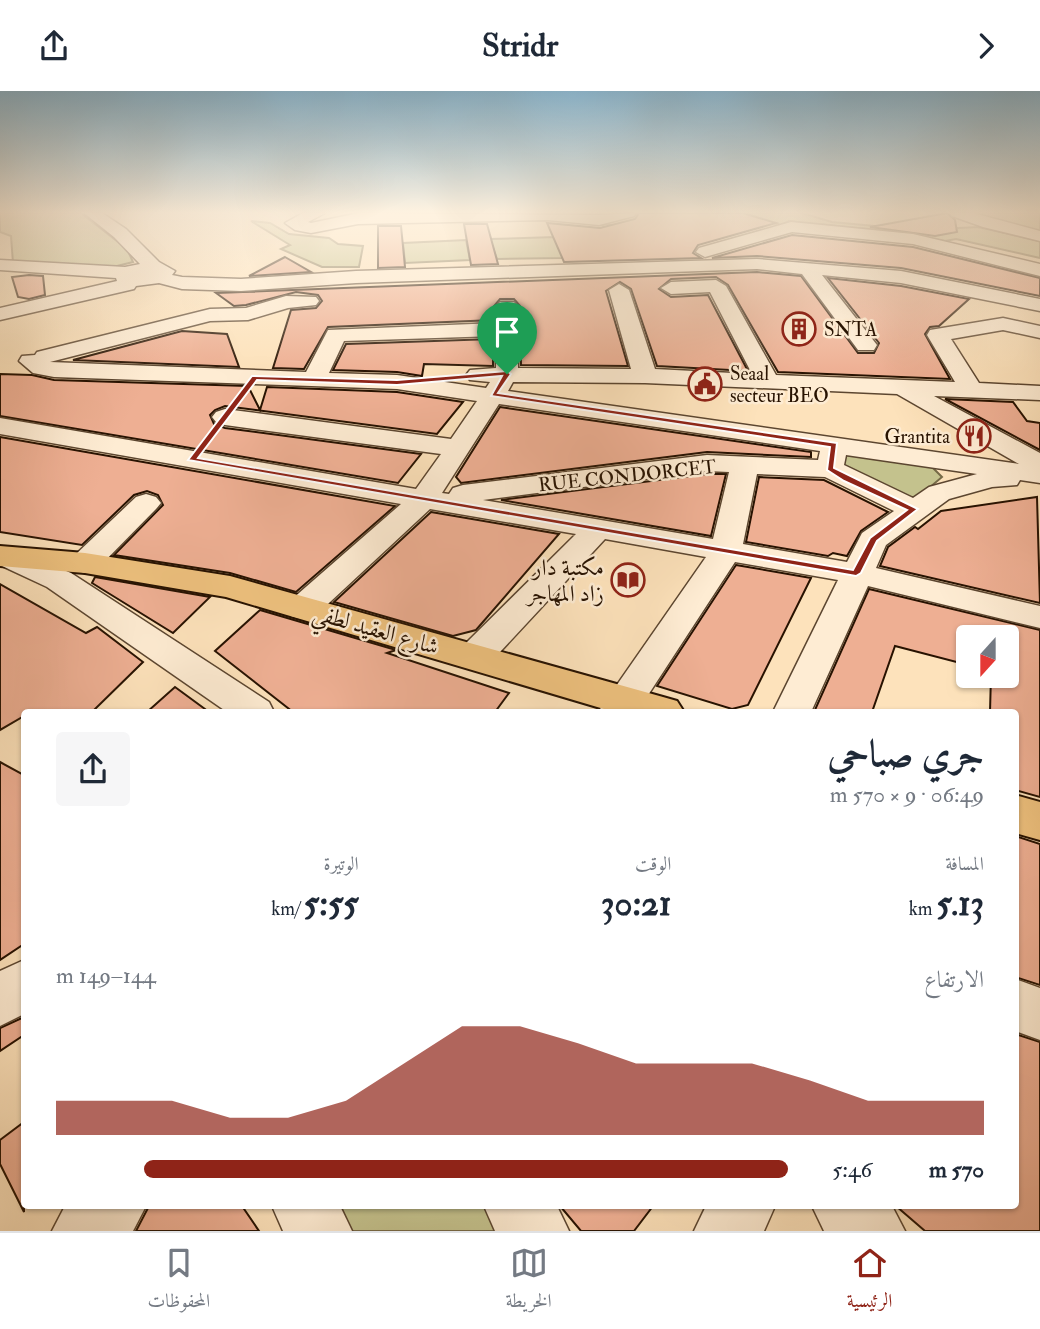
<!DOCTYPE html>
<html lang="ar">
<head>
<meta charset="utf-8">
<style>
  :root { --surface:#fff; --page:#f6f6f7; --text:#1f2937; --muted:#747a83; --line:#e0e1e3; --accent:#8f2418 }
  body { margin:0; font-family:"IM FELL Double Pica",Amiri,serif; background:var(--page); color:var(--text); direction:rtl; height:100vh; display:flex; flex-direction:column; font-size:26px; white-space:nowrap }
  * { box-sizing:border-box; margin:0 }
  p { font-size:23px; color:var(--muted) }
  .icon { flex:none; width:38px; height:38px; fill:none; stroke:currentColor; stroke-width:2; stroke-linecap:round; stroke-linejoin:round }
  .map { position:relative; flex:1; overflow:hidden; direction:ltr }
  .drawer { position:absolute; left:21px; top:618px; width:998px; height:500px; display:flex; flex-direction:column; background:var(--surface); border-radius:7px; box-shadow:0 2px 5px #0004; direction:rtl }
  .drawer>* { flex:none }
  .needle { width:46px; rotate:201deg }
  .tools { position:absolute; left:956px; top:534px; display:grid; gap:14px }
  .tools a { display:grid; place-items:center; width:63px; height:63px; border-radius:7px; background:var(--surface); box-shadow:0 2px 5px #0004; font-size:35px }
  .pin { position:absolute; display:grid; place-items:center; width:60px; height:60px; color:#fff; margin:-72px -30px; border-radius:50% 50% 50% 0; rotate:-45deg; box-shadow:0 0 7px #0007 }
  .pin .icon { rotate:45deg }
  .round { display:grid; place-items:center; flex:none; width:74px; height:74px; border-radius:7px; background:var(--page) }
  .overview { display:flex; align-items:center; justify-content:space-between; height:119px; padding:0 35px }
  h1 { font-size:38px; font-weight:700; line-height:52px }
  .metrics { display:grid; grid-template-columns:repeat(3,1fr); gap:10px; height:119px; padding:7px 35px }
  .metrics div { display:grid; align-content:center }
  .metrics b { font-size:35px; font-weight:700 }
  .metrics small { font-size:19px; font-weight:400 }
  .metrics p { font-size:19px }
  .chart { height:196px; padding:14px 35px }
  .chart p { display:flex; justify-content:space-between }
  .chart svg { width:100%; height:126px; margin-top:7px; fill:var(--accent); opacity:.7 }
  ul { padding:0 35px; list-style:none; font-size:23px }
  li { display:grid; grid-template-columns:112px 84px 1fr; align-items:center; height:52px }
  li i { height:18px; border-radius:9px; background:var(--accent) }
  header { display:flex; justify-content:space-between; align-items:center; height:91px; padding:0 35px; background:var(--surface); font-size:32px; font-weight:700 }
  .tab-bar { display:flex; justify-content:space-around; align-items:center; height:98px; border-top:2px solid var(--line); background:var(--surface); font-size:19px; color:var(--muted) }
  .tab-bar a { display:grid; justify-items:center; gap:4px }
  .tab-bar .current { color:var(--accent) }
  .map>svg:first-child { display:block }
  .green { fill:#c4c28d; stroke:#766a47; stroke-width:2 }
  .building { fill:#eeaf93; stroke:#271201; stroke-width:2 }
  .lines { fill:none; stroke-linecap:round; stroke-linejoin:round }
  .minor-casing { stroke:#5c4630; stroke-width:3 }
  .major-casing { stroke:#271201; stroke-width:4 }
  .minor { fill:#feecd3; fill-rule:evenodd }
  .major { fill:#eec17e; fill-rule:evenodd }
  .route { fill:#8f2418; stroke:#fff; stroke-width:2; fill-rule:evenodd }
  .labels { text-anchor:middle; stroke-width:5; stroke-linejoin:round; paint-order:stroke }
  .far-poi-label { font-size:19px; fill:#271201; stroke:#feecd3; text-anchor:start }
  .far-street-label { font-size:19px; fill:#271201; stroke:#feecd3 }
  .poi-label { font-size:23px; fill:#271201; stroke:#feecd3; text-anchor:end }
  .street-label { font-size:23px; fill:#271201; stroke:#feecd3 }
</style>
</head>
<body>
<header><svg class="icon" aria-label="forward" viewBox="0 0 24 24"><path d="M9 5l7 7-7 7"/></svg>Stridr<svg class="icon" aria-label="share" viewBox="0 0 24 24"><path d="M12 15V3M7 8l5-5 5 5M5 13v7h14v-7"/></svg></header>
<div class="map">
<svg width="1040" height="1140" viewBox="0 0 1040 1140">
  <rect width="100%" height="100%" fill="#fde2bb"/>
  <filter id="stains"><feTurbulence type="fractalNoise" baseFrequency=".00286" numOctaves="4"/><feColorMatrix values="0 0 0 0 .2 0 0 0 0 .09 0 0 0 0 .02 0 0 0 .5 -.17"/></filter>
  <radialGradient id="worn" r=".72"><stop offset=".6" stop-color="#630" stop-opacity="0"/><stop offset="1" stop-color="#630" stop-opacity=".3"/></radialGradient>
  <g class="green">
    <path d="M 0,122 L 81,122 L 127,158 L 133,171 L 109,177 L 13,172 L 11,145 L 0,141 Z"/>
    <path d="M 721,122 L 802,122 L 832,131 L 918,139 L 978,136 L 1040,150 L 1040,167 L 956,148 L 945,150 L 889,140 L 789,130 L 780,134 L 745,123 L 697,139 L 701,141 L 620,165 L 590,166 L 578,144 L 603,142 L 608,139 L 599,131 L 628,139 L 664,139 Z"/>
    <path d="M 968,122 L 1040,122 L 1040,141 Z"/>
    <path d="M 251,130 L 270,132 L 289,143 L 329,147 L 338,153 L 363,155 L 359,176 L 322,176 L 281,158 L 290,154 Z"/>
    <path d="M 555,146 L 563,167 L 497,168 L 490,148 Z"/>
    <path d="M 466,149 L 470,169 L 405,172 L 403,152 Z"/>
    <path d="M 846,361 L 931,375 L 942,386 L 916,408 L 894,407 L 839,377 Z"/>
    <path d="M 322,1115 L 496,1115 L 516,1140 L 340,1140 Z"/>
  </g>
  <g class="building">
    <path d="M 639,122 L 743,122 L 776,132 L 698,154 L 693,162 L 701,167 L 564,171 L 547,132 L 600,137 L 635,128 Z"/>
    <path d="M 947,122 L 955,129 L 957,141 L 935,145 L 870,136 Z"/>
    <path d="M 464,133 L 487,133 L 498,173 L 471,174 Z"/>
    <path d="M 378,135 L 401,135 L 405,176 L 378,177 Z"/>
    <path d="M 792,144 L 913,156 L 1040,187 L 1040,205 L 901,177 L 757,165 L 712,167 Z"/>
    <path d="M 285,166 L 311,181 L 249,185 Z"/>
    <path d="M 757,181 L 801,185 L 858,262 L 874,262 L 879,252 L 828,187 L 901,195 L 969,208 L 939,235 L 930,236 L 925,243 L 950,288 L 778,281 L 728,194 L 716,186 L 671,188 L 659,198 L 671,206 L 708,204 L 748,280 L 657,275 L 631,198 L 620,191 L 606,200 L 628,275 L 521,274 L 520,215 L 514,208 L 500,208 L 494,215 L 494,229 L 328,236 L 304,278 L 273,277 L 291,219 L 316,217 L 322,210 L 318,204 L 296,201 L 246,214 L 234,215 L 216,202 Z"/>
    <path d="M 29,184 L 43,185 L 45,204 L 29,208 L 18,206 L 12,186 Z"/>
    <path d="M 182,240 L 227,243 L 239,276 L 73,269 Z"/>
    <path d="M 493,248 L 493,275 L 424,273 L 422,285 L 397,281 L 333,279 L 346,253 Z"/>
    <path d="M 0,283 L 32,284 L 54,289 L 248,295 L 260,319 L 267,296 L 397,301 L 463,311 L 437,343 L 225,315 L 215,319 L 210,324 L 214,333 L 225,337 L 421,363 L 398,392 L 0,325 Z"/>
    <path d="M 945,308 L 1013,311 L 1027,330 L 1040,332 L 1040,359 Z"/>
    <path d="M 500,316 L 811,361 L 811,366 L 707,361 L 461,392 L 456,386 Z"/>
    <path d="M 0,346 L 395,415 L 296,501 L 230,482 L 114,464 L 163,414 L 158,404 L 147,400 L 134,404 L 82,454 L 0,441 Z"/>
    <path d="M 707,383 L 726,383 L 711,445 L 501,409 Z"/>
    <path d="M 759,386 L 824,389 L 888,421 L 861,440 L 847,465 L 833,462 L 828,465 L 746,451 Z"/>
    <path d="M 1037,406 L 1040,512 L 880,475 L 888,456 L 915,436 L 918,438 L 941,420 Z"/>
    <path d="M 431,421 L 559,443 L 476,539 L 453,545 L 334,511 Z"/>
    <path d="M 736,474 L 811,487 L 748,614 L 732,618 L 657,595 Z"/>
    <path d="M 95,486 L 210,506 L 173,542 L 92,492 Z"/>
    <path d="M 0,493 L 86,542 L 97,536 L 143,571 L 92,621 L 24,621 L 24,625 L 0,639 Z"/>
    <path d="M 869,498 L 1040,539 L 1040,706 L 1015,699 L 1015,621 L 990,621 L 991,584 L 1006,584 L 1006,546 L 968,546 L 968,574 L 895,555 L 872,621 L 814,621 Z"/>
    <path d="M 260,519 L 396,559 L 387,562 L 509,602 L 495,621 L 293,621 L 215,560 Z"/>
    <path d="M 175,596 L 209,621 L 147,621 Z"/>
    <path d="M 0,671 L 24,684 L 24,853 L 0,869 Z"/>
    <path d="M 1015,745 L 1040,753 L 1040,894 L 1015,886 Z"/>
    <path d="M 24,926 L 24,944 L 0,960 L 0,937 Z"/>
    <path d="M 1015,943 L 1040,951 L 1040,1140 L 925,1140 L 896,1115 L 1015,1115 Z"/>
    <path d="M 24,1031 L 24,1121 L 0,1073 L 0,1049 Z"/>
    <path d="M 149,1115 L 242,1115 L 259,1140 L 136,1140 Z"/>
    <path d="M 560,1115 L 653,1115 L 634,1140 L 581,1140 Z"/>
  </g>
  <g class="lines">
    <defs>
      <g id="minor">
        <path d="M 84,122 L 102,122 L 126,138 L 159,171 L 175,180 L 172,184 L 182,186 L 241,188 L 356,180 L 757,168 L 901,180 L 1040,208 L 1040,220 L 901,192 L 822,184 L 877,254 L 874,259 L 858,259 L 802,183 L 757,178 L 356,192 L 241,200 L 182,198 L 159,192 L 136,195 L 134,198 L 0,229 L 0,217 L 117,190 L 116,187 L 0,179 L 0,169 L 125,176 L 140,173 L 114,146 Z"/>
        <path d="M 303,122 L 325,122 L 308,131 L 311,132 L 359,122 L 599,124 L 636,122 L 634,125 L 599,134 L 548,129 L 358,133 L 311,142 L 295,139 L 285,132 Z"/>
        <path d="M 950,122 L 973,122 L 1040,140 L 1040,150 L 983,136 L 952,125 Z"/>
        <path d="M 791,131 L 913,143 L 1040,173 L 1040,185 L 913,153 L 792,141 L 705,166 L 696,161 L 699,157 Z"/>
        <path d="M 716,189 L 726,195 L 776,284 L 955,291 L 927,244 L 930,239 L 1003,227 L 1040,235 L 1040,247 L 1003,239 L 951,248 L 979,292 L 1040,295 L 1040,309 L 934,305 L 1040,362 L 1040,392 L 1020,389 L 1017,394 L 992,396 L 949,408 L 886,454 L 876,477 L 1040,515 L 1040,537 L 868,495 L 811,621 L 773,621 L 838,489 L 735,471 L 637,621 L 598,621 L 706,466 L 605,448 L 487,575 L 474,578 L 461,575 L 456,566 L 461,557 L 576,443 L 430,418 L 315,525 L 303,528 L 291,525 L 286,517 L 291,509 L 401,413 L 0,343 L 0,327 L 416,398 L 441,363 L 225,334 L 216,331 L 212,326 L 216,321 L 225,318 L 451,348 L 477,310 L 397,298 L 54,286 L 33,282 L 19,270 L 22,265 L 35,264 L 37,261 L 210,218 L 246,217 L 286,205 L 316,206 L 319,210 L 316,214 L 288,217 L 248,229 L 210,230 L 50,271 L 306,281 L 328,239 L 497,232 L 497,215 L 500,211 L 514,211 L 517,215 L 518,277 L 631,278 L 609,199 L 619,193 L 629,199 L 655,278 L 752,283 L 710,201 L 671,203 L 661,197 L 671,191 ZM 496,245 L 496,277 L 470,279 L 466,284 L 470,289 L 490,291 L 486,297 L 397,284 L 329,282 L 344,250 ZM 513,291 L 645,292 L 897,303 L 1019,373 L 508,300 ZM 499,313 L 820,360 L 818,369 L 707,364 L 463,394 L 453,397 L 449,403 L 442,402 ZM 846,364 L 977,383 L 929,396 L 913,407 L 844,374 ZM 707,380 L 729,381 L 713,448 L 483,409 ZM 757,383 L 825,386 L 894,420 L 862,442 L 847,471 L 743,453 Z"/>
        <path d="M 146,403 L 156,406 L 161,412 L 156,418 L 96,479 L 85,482 L 74,479 L 69,472 L 74,465 L 136,406 Z"/>
        <path d="M 11,457 L 71,482 L 269,611 L 274,621 L 227,621 L 47,496 L 0,474 L 0,460 Z"/>
        <path d="M 24,869 L 24,923 L 0,935 L 0,880 Z"/>
        <path d="M 1015,888 L 1040,897 L 1040,949 L 1015,940 Z"/>
        <path d="M 65,1115 L 146,1115 L 133,1140 L 52,1140 Z"/>
        <path d="M 272,1115 L 340,1115 L 352,1140 L 283,1140 Z"/>
        <path d="M 484,1115 L 557,1115 L 569,1140 L 495,1140 Z"/>
        <path d="M 706,1115 L 775,1115 L 764,1140 L 694,1140 Z"/>
        <path d="M 812,1115 L 892,1115 L 905,1140 L 824,1140 Z"/>
      </g>
      <g id="major">
        <path d="M 0,455 L 85,462 L 230,485 L 663,606 L 677,610 L 684,621 L 614,621 L 226,506 L 85,482 L 0,475 Z"/>
        <path d="M 1015,704 L 1040,711 L 1040,749 L 1015,742 Z"/>
      </g>
    </defs>
    <use href="#minor" class="minor-casing"/>
    <use href="#major" class="major-casing"/>
    <use href="#minor" class="minor"/>
    <use href="#major" class="major"/>
  </g>
  <linearGradient id="sky" x2="0" y2="1"><stop stop-color="#8bb8d2"/><stop offset="0.43" stop-color="#fef2e0"/><stop offset="1" stop-color="#fef2e0" stop-opacity="0"/></linearGradient>
  <rect width="1040" height="282" fill="url(#sky)"/>
  <path class="route" d="M 507,280 L 511,283 L 498,302 L 837,352 L 834,377 L 918,418 L 877,450 L 861,482 L 856,485 L 188,369 L 252,285 L 397,289 ZM 502,285 L 491,305 L 830,356 L 827,379 L 844,390 L 907,419 L 870,447 L 853,479 L 198,367 L 257,289 L 397,294 Z"/>
  <defs>
    <symbol id="building-ring" viewBox="-11 -11 22 22"><circle r="9.5" fill="#feecd3" stroke="#8f2418" stroke-width="1.5"/><path d="M-4-6H4V6H1V3H-1V6H-4ZM-2.5-4.3h1.7v1.8h-1.7ZM.8-4.3h1.7v1.8H.8ZM-2.5-1h1.7V.8h-1.7ZM.8-1h1.7V.8H.8Z" fill="#8f2418"/></symbol>
    <symbol id="civic-ring" viewBox="-11 -11 22 22"><circle r="9.5" fill="#feecd3" stroke="#8f2418" stroke-width="1.5"/><path d="M-.6-6.5H3V-4.5H.6V-3L4-1V1h2V6H-6V1h2V-1L-.6-3ZM-1.2 2.5V6h2.4V2.5Z" fill="#8f2418"/></symbol>
    <symbol id="restaurant-ring" viewBox="-11 -11 22 22"><circle r="9.5" fill="#feecd3" stroke="#8f2418" stroke-width="1.5"/><path d="M-5-6h1v4h1v-4h1v4h1v-4h1v5L-1.5 .5V6h-2V.5L-5-1ZM5-6V6H3V1.5H1.5Q1.5-4 5-6Z" fill="#8f2418"/></symbol>
    <symbol id="library-ring" viewBox="-11 -11 22 22"><circle r="9.5" fill="#feecd3" stroke="#8f2418" stroke-width="1.5"/><path d="M-6-4Q-3-5.5-.7-3.5V5Q-3 3-6 4ZM6-4Q3-5.5 .7-3.5V5Q3 3 6 4Z" fill="#8f2418"/></symbol>
  </defs>
  <g fill-rule="evenodd">
    <use href="#building-ring" x="780" y="219" width="38" height="38"/>
    <use href="#civic-ring" x="686" y="274" width="38" height="38"/>
    <use href="#restaurant-ring" x="955" y="326" width="38" height="38"/>
    <use href="#library-ring" x="609" y="470" width="38" height="38"/>
  </g>
  <g class="labels">
    <g class="far-poi-label">
      <text x="824" y="245">SNTA</text>
      <text x="730" y="289">Seaal<tspan x="730" dy="22">secteur BEO</tspan></text>
      <text x="950" y="352" text-anchor="end">Grantita</text>
    </g>
    <g class="far-street-label">
      <text transform="translate(627 384) rotate(-6)" y="7">RUE CONDORCET</text>
    </g>
    <g class="poi-label">
      <text x="604" y="484">مكتبة دار<tspan x="604" dy="26">زاد المهاجر</tspan></text>
    </g>
    <g class="street-label">
      <text transform="translate(376 538) rotate(16)" y="8">شارع العقيد لطفي</text>
    </g>
  </g>
  <rect width="100%" height="100%" filter="url(#stains)"/>
  <rect width="100%" height="100%" fill="url(#worn)"/>
</svg>
<div class="tools">
<a><svg class="needle" viewBox="-14 -14 28 28"><path d="M0-13l5 13h-10z" fill="#e53935"/><path d="M0 13l5-13h-10z" fill="#747a83"/></svg></a>
</div>
<div class="pin" style="left:507px;top:283px;background:#1e9e55"><svg class="icon" aria-label="arrive" viewBox="0 0 24 24"><path d="M6 21V4h12l-3 4 3 4H6"/></svg></div>
<section class="drawer">
<div class="overview"><div><h1>جري صباحي</h1><p>06:49 · 9 × 570 m</p></div><a class="round"><svg class="icon" aria-label="share" viewBox="0 0 24 24"><path d="M12 15V3M7 8l5-5 5 5M5 13v7h14v-7"/></svg></a></div>
<div class="metrics">
<div><p>المسافة</p><b>5.13<small> km</small></b></div>
<div><p>الوقت</p><b>30:21</b></div>
<div><p>الوتيرة</p><b>5:55<small> /km</small></b></div>
</div>
<div class="chart"><p><span>الارتفاع</span>144–149 m</p>
<svg viewBox="0 0 160 44" preserveAspectRatio="none"><path d="M0 44V32L10 32L20 32L30 38L40 38L50 32L60 19L70 6L80 6L90 12L100 19L110 19L120 19L130 25L140 32L150 32L160 32V44z"/></svg>
</div>
<ul>
<li><b>570 m</b>5:46<i style="width:88%"></i></li>
</ul>
</section>
</div>
<nav class="tab-bar">
<a class="current"><svg class="icon" aria-label="home" viewBox="0 0 24 24"><path d="M3 11l9-7 9 7M6 9v11h12V9"/></svg>الرئيسية</a>
<a><svg class="icon" aria-label="map" viewBox="0 0 24 24"><path d="M3 6l6-2 6 2 6-2v14l-6 2-6-2-6 2zM9 4v14M15 6v14"/></svg>الخريطة</a>
<a><svg class="icon" aria-label="saved" viewBox="0 0 24 24"><path d="M7 4h10v16l-5-4-5 4z"/></svg>المحفوظات</a>
</nav>
</body>
</html>
